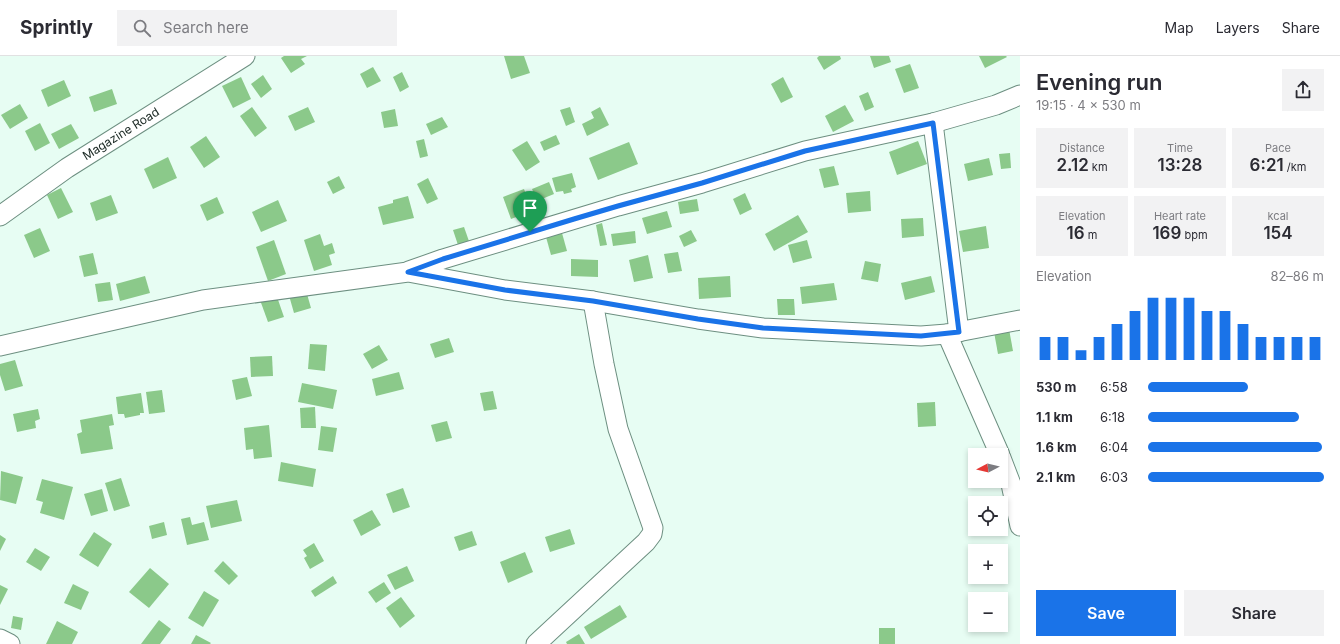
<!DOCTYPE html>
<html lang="en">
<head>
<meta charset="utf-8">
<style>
  :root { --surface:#fff; --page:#f2f2f3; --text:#2b2b33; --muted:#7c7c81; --line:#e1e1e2; --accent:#1a73e8 }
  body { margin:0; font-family:Inter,sans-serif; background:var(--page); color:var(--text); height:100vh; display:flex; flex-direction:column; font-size:15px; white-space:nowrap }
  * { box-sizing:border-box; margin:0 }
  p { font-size:13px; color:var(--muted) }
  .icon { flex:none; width:22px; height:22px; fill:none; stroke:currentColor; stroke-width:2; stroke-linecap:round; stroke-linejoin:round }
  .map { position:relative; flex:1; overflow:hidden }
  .panel { display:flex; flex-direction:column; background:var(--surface); width:320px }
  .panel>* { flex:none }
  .needle { width:26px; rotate:263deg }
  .buttons { position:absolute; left:968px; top:392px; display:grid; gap:8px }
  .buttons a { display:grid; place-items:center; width:40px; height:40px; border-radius:0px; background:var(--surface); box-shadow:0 2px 6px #0003; font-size:20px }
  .pin { position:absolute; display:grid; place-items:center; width:34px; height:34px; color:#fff; margin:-41px -17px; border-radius:50% 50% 50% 0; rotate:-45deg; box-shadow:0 0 4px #0007 }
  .pin .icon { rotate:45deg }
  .round { display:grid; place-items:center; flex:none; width:42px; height:42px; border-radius:0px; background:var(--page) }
  .head { display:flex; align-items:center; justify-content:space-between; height:68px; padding:0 16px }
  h1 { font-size:22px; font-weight:600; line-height:30px }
  .metrics { display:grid; grid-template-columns:repeat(3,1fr); gap:6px; height:68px; padding:4px 16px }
  .metrics div { display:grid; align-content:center; border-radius:0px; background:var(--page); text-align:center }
  .metrics b { font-size:17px; font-weight:600 }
  .metrics small { font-size:11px; font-weight:400 }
  .metrics p { font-size:11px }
  .chart { height:112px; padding:8px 16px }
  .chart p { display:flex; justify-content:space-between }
  .chart svg { width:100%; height:72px; margin-top:4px; stroke:var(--accent); stroke-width:6 }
  .primary-button { display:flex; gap:8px; margin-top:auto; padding:8px 16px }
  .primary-button a { flex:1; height:46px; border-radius:0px; background:var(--accent); color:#fff; font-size:16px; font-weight:600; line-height:46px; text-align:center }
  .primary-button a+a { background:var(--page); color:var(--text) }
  ul { padding:0 16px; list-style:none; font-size:13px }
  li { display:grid; grid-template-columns:64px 48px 1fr; align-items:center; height:30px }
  li i { height:10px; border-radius:5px; background:var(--accent) }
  header { display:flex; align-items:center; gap:24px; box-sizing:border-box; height:56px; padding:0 20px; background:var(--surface); border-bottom:1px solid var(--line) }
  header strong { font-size:19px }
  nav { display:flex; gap:22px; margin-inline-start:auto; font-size:14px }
  .search { width:280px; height:36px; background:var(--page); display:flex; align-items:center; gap:10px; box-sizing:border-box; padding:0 14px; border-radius:0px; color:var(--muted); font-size:15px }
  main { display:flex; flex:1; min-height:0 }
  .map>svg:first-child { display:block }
  .building { fill:#8bc98a }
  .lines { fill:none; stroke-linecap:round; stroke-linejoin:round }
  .street-casing { stroke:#6d8f81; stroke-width:21 }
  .street { stroke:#fff; stroke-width:19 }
  .route-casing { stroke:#fff; stroke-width:8 }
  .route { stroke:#1a73e8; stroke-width:5 }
  .labels { text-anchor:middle; stroke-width:3.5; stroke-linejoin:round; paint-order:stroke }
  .street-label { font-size:12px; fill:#1a2823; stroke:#fff }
</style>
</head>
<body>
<header>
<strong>Sprintly</strong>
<div class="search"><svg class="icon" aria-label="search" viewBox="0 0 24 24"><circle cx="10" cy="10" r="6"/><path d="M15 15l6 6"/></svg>Search here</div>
<nav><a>Map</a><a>Layers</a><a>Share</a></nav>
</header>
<main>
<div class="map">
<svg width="1020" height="588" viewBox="0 0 1020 588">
  <rect width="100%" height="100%" fill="#e7fdf3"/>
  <g class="building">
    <path d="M 284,0 L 307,0 L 301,3 L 305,8 L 291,17 L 281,2 Z"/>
    <path d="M 504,0 L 524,0 L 530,17 L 511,23 Z"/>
    <path d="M 819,0 L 840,0 L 841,3 L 824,14 L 817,2 Z"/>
    <path d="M 870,0 L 889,0 L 891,6 L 874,12 Z"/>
    <path d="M 979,0 L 1006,0 L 1007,1 L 985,12 Z"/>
    <path d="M 910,8 L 919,32 L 904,37 L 895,13 Z"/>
    <path d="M 373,11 L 381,25 L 367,32 L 360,18 Z"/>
    <path d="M 402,16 L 409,31 L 400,36 L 393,21 Z"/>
    <path d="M 263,19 L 272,33 L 261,42 L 251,28 Z"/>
    <path d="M 241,21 L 251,43 L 233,52 L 222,30 Z"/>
    <path d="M 783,21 L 793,41 L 781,47 L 771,28 Z"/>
    <path d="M 64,24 L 71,40 L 48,51 L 41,34 Z"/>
    <path d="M 112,33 L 117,48 L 94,56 L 89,41 Z"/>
    <path d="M 868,36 L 874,51 L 865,55 L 859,40 Z"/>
    <path d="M 20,48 L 28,62 L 10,73 L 1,59 Z"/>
    <path d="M 845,49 L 854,65 L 833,76 L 825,60 Z"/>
    <path d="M 252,51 L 267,72 L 255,81 L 240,60 Z"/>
    <path d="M 308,51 L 315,66 L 295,75 L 288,60 Z"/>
    <path d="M 570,51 L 575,66 L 566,70 L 560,54 Z"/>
    <path d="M 600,51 L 609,69 L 587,80 L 582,68 L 594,62 L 591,56 Z"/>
    <path d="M 395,53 L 398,70 L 384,72 L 381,56 Z"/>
    <path d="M 442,61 L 448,71 L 431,79 L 426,68 Z"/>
    <path d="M 40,67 L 50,87 L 35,95 L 25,75 Z"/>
    <path d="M 71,68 L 79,82 L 59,93 L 51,78 Z"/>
    <path d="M 556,79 L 560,88 L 544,95 L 540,86 Z"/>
    <path d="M 206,80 L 220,101 L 204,112 L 190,91 Z"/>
    <path d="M 424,83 L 428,100 L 420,102 L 416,85 Z"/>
    <path d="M 527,85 L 540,106 L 526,115 L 512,94 Z"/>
    <path d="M 918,85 L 927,108 L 897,119 L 889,96 Z"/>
    <path d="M 629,86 L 638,108 L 598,124 L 589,102 Z"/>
    <path d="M 1010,97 L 1011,112 L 1001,113 L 999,98 Z"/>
    <path d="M 168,101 L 177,122 L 153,133 L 144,113 Z"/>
    <path d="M 989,102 L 993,119 L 968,125 L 964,108 Z"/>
    <path d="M 834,110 L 839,129 L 824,132 L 819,113 Z"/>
    <path d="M 572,117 L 576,131 L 571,133 L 572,136 L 564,138 L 563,135 L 556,136 L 552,122 Z"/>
    <path d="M 339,120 L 345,132 L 333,138 L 327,126 Z"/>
    <path d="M 428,122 L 438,143 L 427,148 L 417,128 Z"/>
    <path d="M 549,126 L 554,138 L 537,145 L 532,133 Z"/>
    <path d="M 61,132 L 73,156 L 58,163 L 47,139 Z"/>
    <path d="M 524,133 L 532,155 L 511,163 L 503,141 Z"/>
    <path d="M 870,135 L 871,155 L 848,157 L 846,137 Z"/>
    <path d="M 745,137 L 752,153 L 740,159 L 733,143 Z"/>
    <path d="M 111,139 L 118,157 L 96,165 L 90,147 Z"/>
    <path d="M 408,140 L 414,162 L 383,169 L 378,151 L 393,147 L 393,144 Z"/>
    <path d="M 217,141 L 224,157 L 207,165 L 200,149 Z"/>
    <path d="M 697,143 L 699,155 L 680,158 L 678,146 Z"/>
    <path d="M 278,144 L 287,165 L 261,176 L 252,156 Z"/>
    <path d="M 667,155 L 672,171 L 647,178 L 642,162 Z"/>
    <path d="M 798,159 L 808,176 L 774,195 L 765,178 Z"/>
    <path d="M 923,162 L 924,180 L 902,182 L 901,163 Z"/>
    <path d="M 602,167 L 607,189 L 600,190 L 596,169 Z"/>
    <path d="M 986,170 L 989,192 L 963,196 L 959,175 Z"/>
    <path d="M 464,171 L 470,188 L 459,192 L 453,174 Z"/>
    <path d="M 40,172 L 50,195 L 34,202 L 24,179 Z"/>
    <path d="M 691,174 L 697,185 L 684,191 L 679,180 Z"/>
    <path d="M 635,175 L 636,187 L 613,190 L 611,178 Z"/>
    <path d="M 562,177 L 567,195 L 551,199 L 546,181 Z"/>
    <path d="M 320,178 L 324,190 L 332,187 L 335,197 L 329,199 L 332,209 L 314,215 L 304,184 Z"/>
    <path d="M 274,184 L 286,218 L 268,225 L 256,191 Z"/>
    <path d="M 807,184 L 812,202 L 793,207 L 788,189 Z"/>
    <path d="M 678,196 L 682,215 L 668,217 L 664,198 Z"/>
    <path d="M 93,197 L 98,218 L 84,221 L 79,200 Z"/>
    <path d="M 648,199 L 653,222 L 634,226 L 629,204 Z"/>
    <path d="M 571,203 L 598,204 L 598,221 L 571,220 Z"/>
    <path d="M 865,205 L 881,208 L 878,226 L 861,223 Z"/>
    <path d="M 145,220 L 150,237 L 120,245 L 116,228 Z"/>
    <path d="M 730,220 L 731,241 L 699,243 L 698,222 Z"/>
    <path d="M 931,220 L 935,236 L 905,244 L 901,227 Z"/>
    <path d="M 110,226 L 113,244 L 98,246 L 95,228 Z"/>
    <path d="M 834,227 L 837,244 L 802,248 L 800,231 Z"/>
    <path d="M 305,231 L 311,252 L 294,257 L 288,236 Z"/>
    <path d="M 276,238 L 284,261 L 268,266 L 260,244 Z"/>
    <path d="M 777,243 L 794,243 L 795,259 L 778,259 Z"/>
    <path d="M 1009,273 L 1013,295 L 998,298 L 994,276 Z"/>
    <path d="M 449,282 L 454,296 L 435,302 L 430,288 Z"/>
    <path d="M 310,288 L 327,289 L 325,315 L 308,313 Z"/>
    <path d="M 379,289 L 388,304 L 372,313 L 363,298 Z"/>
    <path d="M 272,300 L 273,320 L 251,321 L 250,301 Z"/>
    <path d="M 15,304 L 23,330 L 5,335 L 0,319 L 0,308 Z"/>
    <path d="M 399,316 L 404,333 L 376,340 L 372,323 Z"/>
    <path d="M 247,321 L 252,340 L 236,344 L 232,324 Z"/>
    <path d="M 302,327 L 337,334 L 333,353 L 298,346 Z"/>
    <path d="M 162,334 L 165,356 L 149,358 L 146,336 Z"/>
    <path d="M 493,335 L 497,353 L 484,355 L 480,337 Z"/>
    <path d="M 141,337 L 144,357 L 140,357 L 140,359 L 125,362 L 124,358 L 118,358 L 116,341 Z"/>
    <path d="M 935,346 L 936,370 L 918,371 L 917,347 Z"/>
    <path d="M 315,351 L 316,372 L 301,372 L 300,352 Z"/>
    <path d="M 38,353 L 40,363 L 35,365 L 36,372 L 17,376 L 13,358 Z"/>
    <path d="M 112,358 L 114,369 L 109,370 L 113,393 L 81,398 L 77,378 L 82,376 L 80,364 Z"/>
    <path d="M 447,365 L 452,382 L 436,386 L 431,369 Z"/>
    <path d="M 269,369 L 272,401 L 254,403 L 253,393 L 246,394 L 244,372 Z"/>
    <path d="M 321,370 L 337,372 L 333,396 L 318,394 Z"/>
    <path d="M 281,406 L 316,413 L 313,431 L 278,425 Z"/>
    <path d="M 1,415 L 23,421 L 16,448 L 0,444 Z"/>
    <path d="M 121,422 L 130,450 L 114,455 L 105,427 Z"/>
    <path d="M 42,423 L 73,431 L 64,464 L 40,457 L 43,446 L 36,444 Z"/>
    <path d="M 403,432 L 410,451 L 393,457 L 386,438 Z"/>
    <path d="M 102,433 L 108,455 L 91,460 L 84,438 Z"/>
    <path d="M 237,444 L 242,465 L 211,472 L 206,450 Z"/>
    <path d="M 372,454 L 381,469 L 361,480 L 353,464 Z"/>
    <path d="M 190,461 L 192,469 L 204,466 L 209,484 L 187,489 L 181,463 Z"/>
    <path d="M 164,466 L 167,479 L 152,483 L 149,470 Z"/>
    <path d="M 570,473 L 575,488 L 550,496 L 545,481 Z"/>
    <path d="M 472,475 L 477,489 L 459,495 L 454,481 Z"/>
    <path d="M 94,476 L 112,488 L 98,511 L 79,499 Z"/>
    <path d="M 0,479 L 6,483 L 0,495 Z"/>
    <path d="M 314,487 L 324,505 L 310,513 L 304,502 L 307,500 L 303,494 Z"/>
    <path d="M 35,492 L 50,501 L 41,515 L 26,506 Z"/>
    <path d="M 525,496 L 533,516 L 508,527 L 500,506 Z"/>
    <path d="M 223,505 L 238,520 L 229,529 L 214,515 Z"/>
    <path d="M 407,510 L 414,525 L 395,534 L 387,519 Z"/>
    <path d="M 150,512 L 169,528 L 149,552 L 129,536 Z"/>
    <path d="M 333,520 L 337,527 L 315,541 L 311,535 Z"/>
    <path d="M 384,526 L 391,537 L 376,547 L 368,536 Z"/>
    <path d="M 73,528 L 89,536 L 81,554 L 64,547 Z"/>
    <path d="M 0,529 L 8,533 L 0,549 Z"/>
    <path d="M 204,535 L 219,544 L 203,571 L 188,562 Z"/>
    <path d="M 401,541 L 415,560 L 400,572 L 386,552 Z"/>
    <path d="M 620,549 L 627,561 L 591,583 L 584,571 Z"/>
    <path d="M 13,560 L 23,562 L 21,574 L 11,572 Z"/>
    <path d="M 159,564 L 171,573 L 160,588 L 141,588 Z"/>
    <path d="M 57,565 L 78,576 L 72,588 L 46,588 Z"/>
    <rect x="879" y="572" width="16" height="16"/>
    <path d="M 579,578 L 585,588 L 567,588 L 566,586 Z"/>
    <path d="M 196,579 L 211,587 L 210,588 L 191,588 Z"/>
  </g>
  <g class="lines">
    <defs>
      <g id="street">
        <path d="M 933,67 L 959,276"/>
        <path d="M 0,160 L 67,112 L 245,0"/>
        <path d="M 409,215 L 443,203 L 618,150 L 702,127 L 805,95 L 933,67 L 996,49 L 1020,39"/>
        <path d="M 947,278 L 1000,399"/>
        <path d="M 0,290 L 203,244 L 408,216 L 505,234 L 593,245 L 698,263 L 763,272 L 921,280 L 947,278 L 1020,264"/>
        <path d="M 1001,402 L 1011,428 L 1020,470"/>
        <path d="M 0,583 L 10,588"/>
        <path d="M 536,588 L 646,486 L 652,478 L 653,472 L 618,373 L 604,308 L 593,245"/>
      </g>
    </defs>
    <use href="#street" class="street-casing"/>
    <use href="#street" class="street"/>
  </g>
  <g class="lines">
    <defs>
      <path id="route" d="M 933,67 L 959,276 L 921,280 L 763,272 L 698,263 L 593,245 L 505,234 L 408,216 L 443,203 L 574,163 L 618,150 L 702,127 L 805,95 Z"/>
    </defs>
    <use href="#route" class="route-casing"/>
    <use href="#route" class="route"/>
  </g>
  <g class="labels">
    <g class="street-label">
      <text transform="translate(121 78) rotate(-32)" y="4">Magazine Road</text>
    </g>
  </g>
</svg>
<div class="buttons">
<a><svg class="needle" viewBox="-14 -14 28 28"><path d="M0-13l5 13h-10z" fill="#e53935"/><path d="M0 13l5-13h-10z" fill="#7c7c81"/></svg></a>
<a><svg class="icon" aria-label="locate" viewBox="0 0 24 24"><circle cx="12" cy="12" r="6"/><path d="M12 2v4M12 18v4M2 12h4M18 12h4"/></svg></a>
<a>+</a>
<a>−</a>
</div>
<div class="pin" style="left:530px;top:176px;background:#1e9e55"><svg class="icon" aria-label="arrive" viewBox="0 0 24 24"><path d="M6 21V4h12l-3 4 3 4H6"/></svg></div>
</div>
<section class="panel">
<div class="head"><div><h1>Evening run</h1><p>19:15 · 4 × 530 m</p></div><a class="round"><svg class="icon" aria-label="share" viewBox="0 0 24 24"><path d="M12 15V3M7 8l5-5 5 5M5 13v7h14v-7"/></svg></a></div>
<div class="metrics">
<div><p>Distance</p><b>2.12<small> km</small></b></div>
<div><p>Time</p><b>13:28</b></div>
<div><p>Pace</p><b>6:21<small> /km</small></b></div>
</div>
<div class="metrics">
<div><p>Elevation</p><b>16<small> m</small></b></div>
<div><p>Heart rate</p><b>169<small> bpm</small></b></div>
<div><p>kcal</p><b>154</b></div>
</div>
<div class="chart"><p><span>Elevation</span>82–86 m</p>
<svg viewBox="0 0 160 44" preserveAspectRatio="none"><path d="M5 44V30M15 44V30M25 44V38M35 44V30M45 44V22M55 44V14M65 44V6M75 44V6M85 44V6M95 44V14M105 44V14M115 44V22M125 44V30M135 44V30M145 44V30M155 44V30"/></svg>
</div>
<ul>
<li><b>530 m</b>6:58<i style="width:57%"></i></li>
<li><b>1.1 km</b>6:18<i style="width:86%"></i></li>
<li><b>1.6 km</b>6:04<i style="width:99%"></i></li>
<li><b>2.1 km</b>6:03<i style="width:100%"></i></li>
</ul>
<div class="primary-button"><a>Save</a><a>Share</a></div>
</section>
</main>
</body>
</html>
